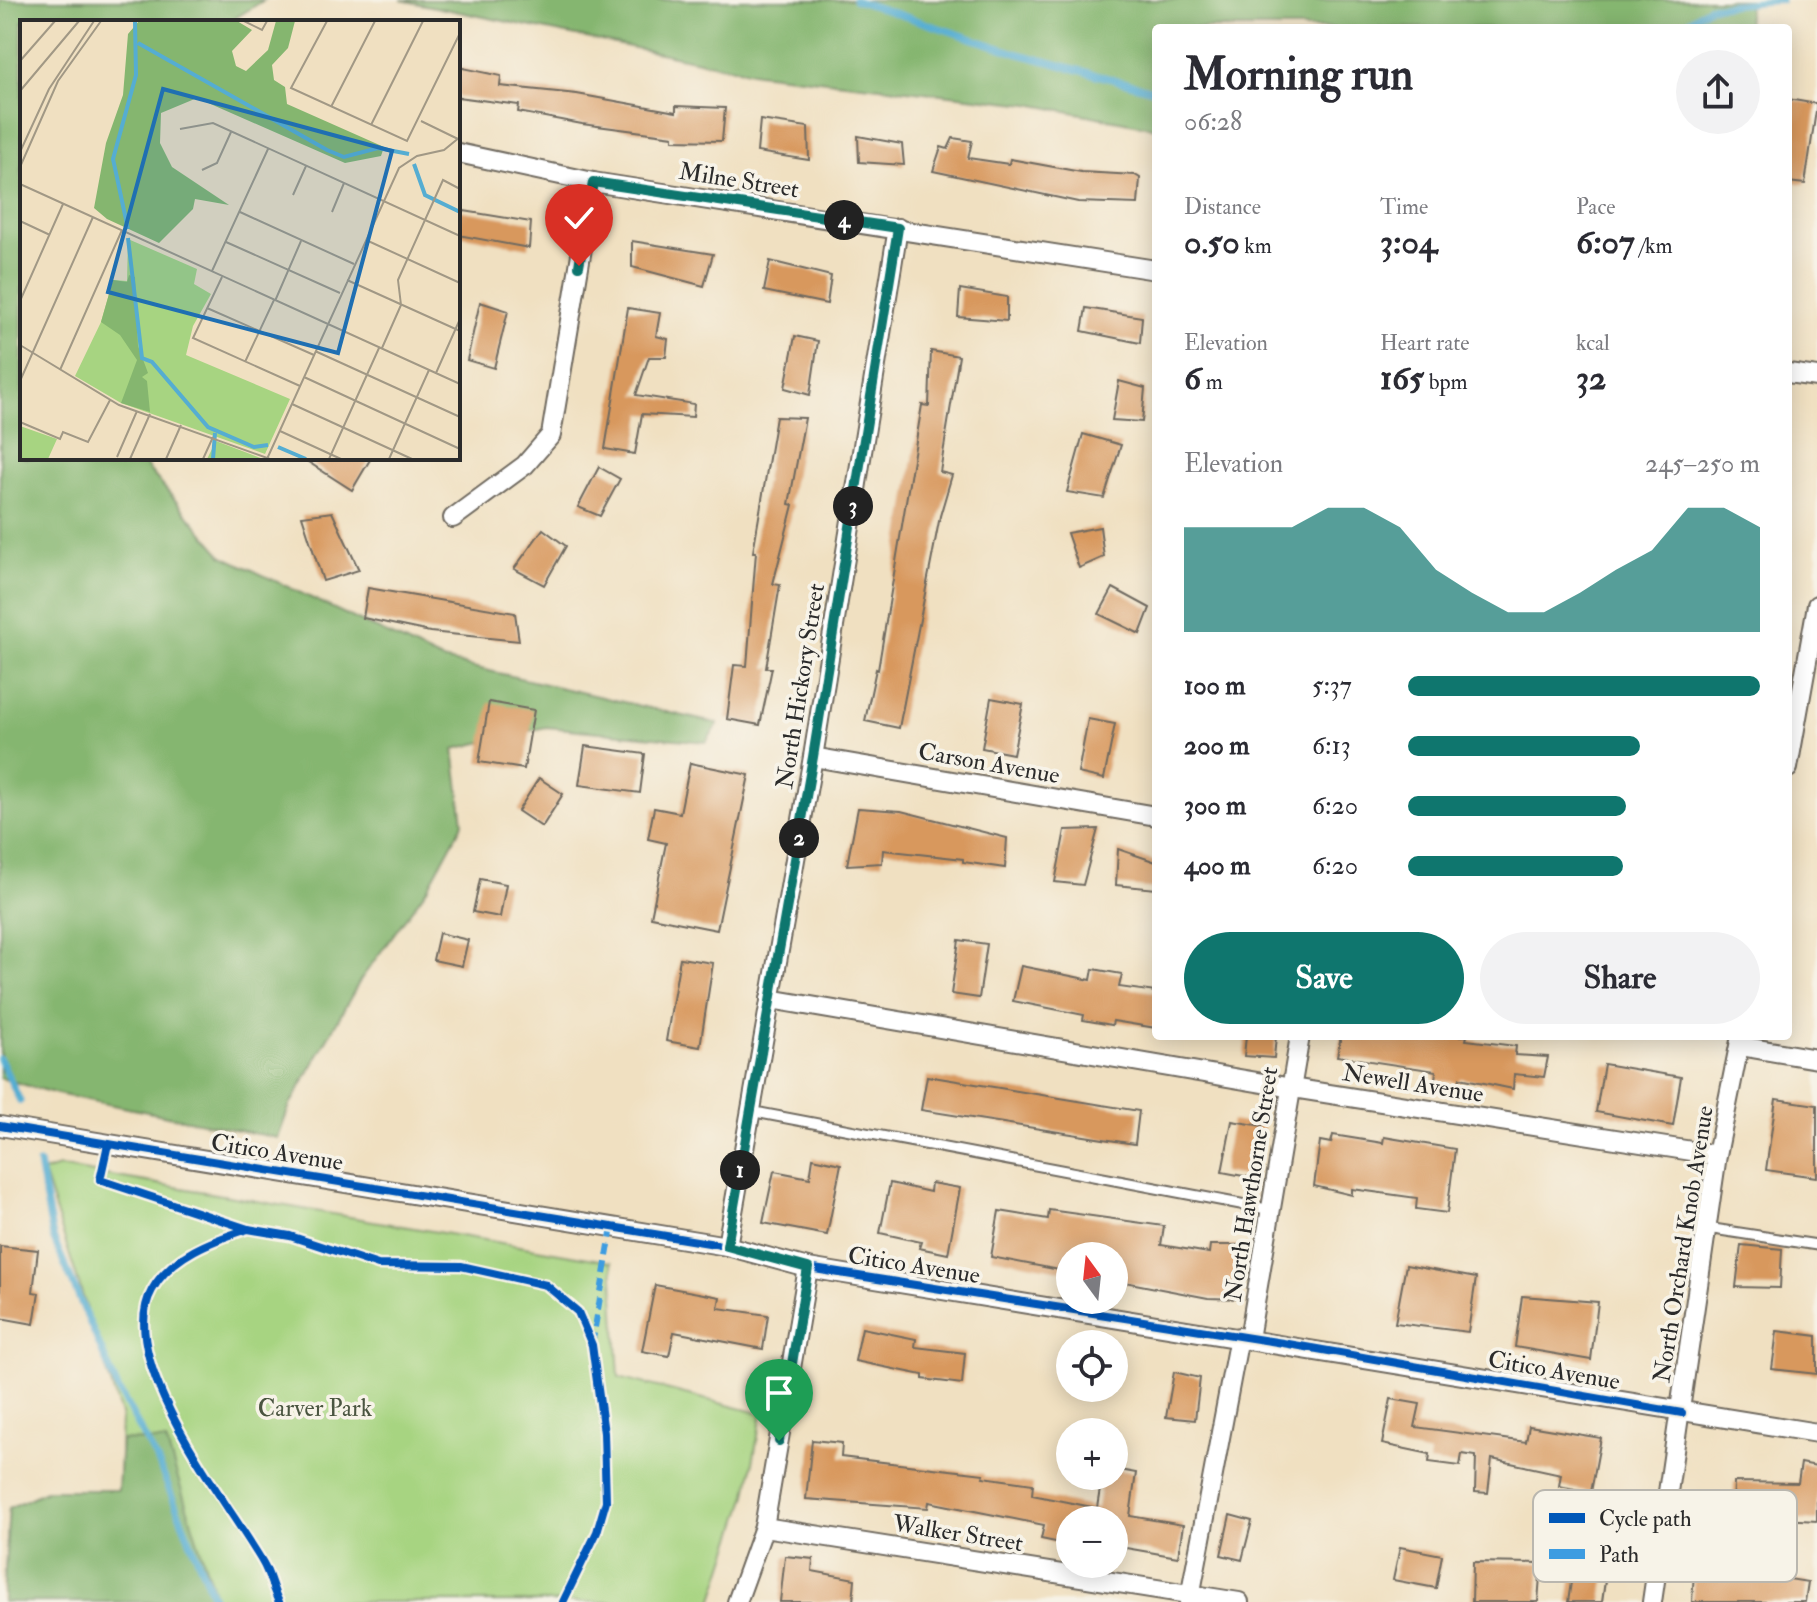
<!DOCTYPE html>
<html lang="en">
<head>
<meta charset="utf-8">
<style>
  :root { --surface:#fff; --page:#f2f2f3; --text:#2b2b33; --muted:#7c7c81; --accent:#0f766e }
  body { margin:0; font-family:"IM FELL Double Pica",serif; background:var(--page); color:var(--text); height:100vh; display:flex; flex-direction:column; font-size:30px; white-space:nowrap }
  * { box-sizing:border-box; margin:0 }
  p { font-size:26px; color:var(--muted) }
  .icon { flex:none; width:44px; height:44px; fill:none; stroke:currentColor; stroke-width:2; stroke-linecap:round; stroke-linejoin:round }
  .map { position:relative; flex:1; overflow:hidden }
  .sheet { position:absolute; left:1152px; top:24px; width:640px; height:1016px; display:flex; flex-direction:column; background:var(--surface); border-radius:8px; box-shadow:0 4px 20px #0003 }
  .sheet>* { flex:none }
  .needle { width:52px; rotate:345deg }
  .fabs { position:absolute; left:1056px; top:1242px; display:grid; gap:16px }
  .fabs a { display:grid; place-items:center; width:72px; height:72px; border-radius:50%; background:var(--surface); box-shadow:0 4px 20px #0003; font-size:40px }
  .pin { position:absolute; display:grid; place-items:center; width:68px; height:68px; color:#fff; margin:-82px -34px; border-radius:50% 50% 50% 0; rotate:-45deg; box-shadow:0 0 8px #0007 }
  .pin .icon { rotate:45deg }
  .km { position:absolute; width:40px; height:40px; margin:-20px; border-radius:50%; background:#222; color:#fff; font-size:22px; line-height:40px; text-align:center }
  .round { display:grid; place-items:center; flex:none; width:84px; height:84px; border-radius:42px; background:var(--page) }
  .head { display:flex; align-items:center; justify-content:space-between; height:136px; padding:0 32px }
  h1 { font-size:44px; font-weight:800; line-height:60px }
  .figures { display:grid; grid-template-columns:repeat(3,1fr); gap:12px; height:136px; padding:8px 32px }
  .figures div { display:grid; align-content:center }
  .figures b { font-size:34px; font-weight:800 }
  .figures small { font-size:22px; font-weight:400 }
  .figures p { font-size:22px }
  .chart { height:224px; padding:16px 32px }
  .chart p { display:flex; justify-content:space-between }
  .chart svg { width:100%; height:144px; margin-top:8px; fill:var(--accent); opacity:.7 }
  .button { display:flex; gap:16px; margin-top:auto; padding:16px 32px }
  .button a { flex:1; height:92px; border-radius:48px; background:var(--accent); color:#fff; font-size:32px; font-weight:800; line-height:92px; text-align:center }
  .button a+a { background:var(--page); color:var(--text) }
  ul { padding:0 32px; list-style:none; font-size:26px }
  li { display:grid; grid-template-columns:128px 96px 1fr; align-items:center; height:60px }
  li i { height:20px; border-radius:10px; background:var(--accent) }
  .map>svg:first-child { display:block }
  .green { fill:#a7d481; stroke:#698056; stroke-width:2 }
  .forest { fill:#85b66f; stroke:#58704d; stroke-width:2 }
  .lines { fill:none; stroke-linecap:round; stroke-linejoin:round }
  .stream { stroke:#55add2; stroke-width:7 }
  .building { fill:#d8985d }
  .lane-casing { stroke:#706a60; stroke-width:13 }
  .street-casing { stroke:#706a60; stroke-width:22 }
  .lane { stroke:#fff; stroke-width:9 }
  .street { stroke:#fff; stroke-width:18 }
  .quiet { stroke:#3d9ce1; stroke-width:6; stroke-dasharray:12 6; stroke-linecap:butt }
  .cycleway-casing { stroke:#f7f3e8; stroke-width:13 }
  .cycleway { stroke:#0057b8; stroke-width:8 }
  .route-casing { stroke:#fff; stroke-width:16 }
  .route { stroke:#0f766e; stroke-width:10 }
  .labels { text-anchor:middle; stroke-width:7; stroke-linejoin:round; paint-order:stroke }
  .street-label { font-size:24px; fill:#2b2b2b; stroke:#f7f3e8 }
  .park-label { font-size:24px; fill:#4a5540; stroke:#f7f3e8 }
  .inset-river { fill:none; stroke:#55add2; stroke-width:4 }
  .inset-road { fill:none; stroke:#a19885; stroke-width:2 }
  .view { fill:#1f6fb2; fill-opacity:0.15; stroke:#1f6fb2; stroke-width:4 }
  .inset-edge { fill:none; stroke:#2b2b2b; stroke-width:4 }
  .key { fill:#f7f3e8; stroke:#bab7af; stroke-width:2 }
  .key-label { font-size:22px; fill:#2b2b2b }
</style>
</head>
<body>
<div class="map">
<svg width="1817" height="1602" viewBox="0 0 1817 1602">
  <rect width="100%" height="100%" fill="#f7f3e8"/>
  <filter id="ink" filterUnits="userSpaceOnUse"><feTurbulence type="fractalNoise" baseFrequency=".0125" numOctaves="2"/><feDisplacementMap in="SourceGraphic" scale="16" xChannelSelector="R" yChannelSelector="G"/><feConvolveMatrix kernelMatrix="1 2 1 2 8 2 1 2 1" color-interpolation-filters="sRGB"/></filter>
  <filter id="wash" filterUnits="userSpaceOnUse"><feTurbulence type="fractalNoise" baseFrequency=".006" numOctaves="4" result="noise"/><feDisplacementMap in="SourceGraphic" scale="32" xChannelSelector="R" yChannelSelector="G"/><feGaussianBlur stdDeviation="1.8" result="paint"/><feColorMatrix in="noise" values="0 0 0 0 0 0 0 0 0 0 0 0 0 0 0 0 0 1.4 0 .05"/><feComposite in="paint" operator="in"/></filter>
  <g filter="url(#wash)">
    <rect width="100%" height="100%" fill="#f0e0c1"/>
    <path class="green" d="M 59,1167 L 612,1262 L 619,1377 L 762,1414 L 747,1495 L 712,1602 L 3,1602 L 9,1508 L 48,1490 L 119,1490 L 121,1415 L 43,1172 Z"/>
    <g class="forest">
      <path d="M 0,0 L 264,0 L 229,22 L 22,22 L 22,458 L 139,458 L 223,556 L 442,660 L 718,724 L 706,742 L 546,727 L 454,749 L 463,823 L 429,886 L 361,979 L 290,1105 L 278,1138 L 57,1094 L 0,1078 Z"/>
      <path d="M 401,0 L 1749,0 L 1747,28 L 1156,28 L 1156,128 L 1029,104 L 757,73 Z"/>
      <path d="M 121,1440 L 166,1441 L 217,1602 L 3,1602 L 9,1508 L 48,1490 L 118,1490 Z"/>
    </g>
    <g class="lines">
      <g class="stream">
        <path d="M 855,0 L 1016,53 L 1156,91"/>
        <path d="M 1679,28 L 1709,7 L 1781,0"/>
        <path d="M 0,1059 L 20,1101"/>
        <path d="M 39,1164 L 53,1237 L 118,1389 L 158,1462 L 215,1602"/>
      </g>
    </g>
    <g id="blocks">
      <g class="building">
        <path d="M 458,67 L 501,76 L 500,86 L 577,94 L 676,112 L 676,106 L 725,108 L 722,141 L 673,140 L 673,136 L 582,124 L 518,112 L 519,105 L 458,97 Z"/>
        <path d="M 1788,99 L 1817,104 L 1805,184 L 1788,182 Z"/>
        <path d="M 760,120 L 808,127 L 809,160 L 757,152 Z"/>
        <path d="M 858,136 L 902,144 L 904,165 L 859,162 Z"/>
        <path d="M 953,138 L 972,141 L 968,158 L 1009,164 L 1010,159 L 1081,172 L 1135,175 L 1140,178 L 1138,204 L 1078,202 L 933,171 L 941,147 L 948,149 Z"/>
        <path d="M 458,210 L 531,222 L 529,248 L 458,235 Z"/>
        <path d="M 632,241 L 713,254 L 704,286 L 632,267 Z"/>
        <path d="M 770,261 L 831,276 L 827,304 L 764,291 Z"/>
        <path d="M 960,289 L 1007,297 L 1007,321 L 958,317 Z"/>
        <path d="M 480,302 L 508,311 L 494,368 L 467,360 Z"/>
        <path d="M 628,308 L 660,313 L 656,336 L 668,339 L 666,357 L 649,357 L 636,395 L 694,404 L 693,417 L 642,414 L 635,454 L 605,449 Z"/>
        <path d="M 1086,308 L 1142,317 L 1140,343 L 1082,331 Z"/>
        <path d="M 795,336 L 818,341 L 810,395 L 785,388 Z"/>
        <path d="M 931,351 L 959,356 L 940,472 L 952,475 L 940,516 L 899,728 L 865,721 L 876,669 L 878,670 L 922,405 L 929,406 Z"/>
        <path d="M 1119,381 L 1145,388 L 1142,422 L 1112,420 Z"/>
        <path d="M 776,417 L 805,418 L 789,504 L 793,505 L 773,584 L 780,585 L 766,668 L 772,668 L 760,725 L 727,719 L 734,665 L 747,666 L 756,552 L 753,552 Z"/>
        <path d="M 1083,434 L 1121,445 L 1104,498 L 1067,492 Z"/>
        <path d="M 302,458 L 371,458 L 352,490 Z"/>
        <path d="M 599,467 L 620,479 L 600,516 L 578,507 Z"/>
        <path d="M 332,512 L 359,570 L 323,581 L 302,516 Z"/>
        <path d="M 1100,527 L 1104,557 L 1079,568 L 1067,533 Z"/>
        <path d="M 543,529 L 566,546 L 544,585 L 514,569 Z"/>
        <path d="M 368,588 L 515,613 L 519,641 L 430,632 L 363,618 Z"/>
        <path d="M 1113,588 L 1150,608 L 1140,634 L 1099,614 Z"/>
        <path d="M 991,698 L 1023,704 L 1013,754 L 982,748 Z"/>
        <path d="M 489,702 L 534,710 L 524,769 L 479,762 Z"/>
        <path d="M 1088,719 L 1115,724 L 1104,779 L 1078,773 Z"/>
        <path d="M 585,746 L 645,754 L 640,793 L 579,785 Z"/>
        <path d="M 690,763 L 749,775 L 717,930 L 651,917 L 666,843 L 648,839 L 654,808 L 680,813 Z"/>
        <path d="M 539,778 L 563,794 L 542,827 L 518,811 Z"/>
        <path d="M 858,808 L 901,811 L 1007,838 L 1005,868 L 963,862 L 963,859 L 883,850 L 882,863 L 847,865 Z"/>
        <path d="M 1098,829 L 1083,885 L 1055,882 L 1065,830 Z"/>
        <path d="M 1118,849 L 1156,862 L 1156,889 L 1116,885 Z"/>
        <path d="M 480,879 L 506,884 L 500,917 L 473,912 Z"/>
        <path d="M 439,933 L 468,940 L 462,966 L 433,960 Z"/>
        <path d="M 959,940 L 987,944 L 979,998 L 951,994 Z"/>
        <path d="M 680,958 L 713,963 L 700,1047 L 666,1041 Z"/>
        <path d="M 1021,966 L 1091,980 L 1093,969 L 1122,974 L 1119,987 L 1156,992 L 1156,1028 L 1113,1021 L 1112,1025 L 1083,1020 L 1084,1015 L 1013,1001 Z"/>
        <path d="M 1246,1036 L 1276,1036 L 1274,1058 L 1244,1056 Z"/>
        <path d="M 1341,1036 L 1467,1036 L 1466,1040 L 1516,1046 L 1515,1055 L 1548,1057 L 1544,1077 L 1514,1074 L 1513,1089 L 1460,1078 L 1459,1083 L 1435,1080 L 1436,1071 L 1337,1056 Z"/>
        <path d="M 1604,1064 L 1681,1077 L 1673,1126 L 1596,1112 Z"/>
        <path d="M 927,1076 L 1139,1111 L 1135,1144 L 921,1110 Z"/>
        <path d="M 1776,1099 L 1817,1105 L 1817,1177 L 1766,1170 Z"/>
        <path d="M 1232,1121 L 1263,1126 L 1254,1178 L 1222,1172 Z"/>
        <path d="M 1333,1135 L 1383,1143 L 1384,1137 L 1455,1149 L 1447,1213 L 1416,1209 L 1417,1198 L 1352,1189 L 1352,1195 L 1314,1186 L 1320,1141 L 1331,1143 Z"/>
        <path d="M 813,1158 L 841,1164 L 827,1235 L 763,1223 L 774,1171 L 810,1178 Z"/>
        <path d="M 890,1183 L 930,1192 L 931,1183 L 960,1188 L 948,1254 L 919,1248 L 921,1242 L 880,1233 Z"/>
        <path d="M 1049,1210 L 1164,1226 L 1161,1245 L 1209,1253 L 1210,1245 L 1240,1245 L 1239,1299 L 1208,1298 L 1114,1280 L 1114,1256 L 1070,1256 L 1070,1272 L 991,1257 L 999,1211 L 1048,1219 Z"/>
        <path d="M 1741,1245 L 1782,1249 L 1780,1288 L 1736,1287 Z"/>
        <path d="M 0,1246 L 38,1250 L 33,1292 L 39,1293 L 34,1324 L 0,1318 Z"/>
        <path d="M 1406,1265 L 1476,1278 L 1468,1332 L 1395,1323 Z"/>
        <path d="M 655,1285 L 720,1297 L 718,1308 L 768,1315 L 763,1349 L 674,1332 L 669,1356 L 642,1351 Z"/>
        <path d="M 1522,1296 L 1598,1302 L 1591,1360 L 1515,1347 Z"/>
        <path d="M 862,1328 L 916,1339 L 915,1347 L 965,1353 L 962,1384 L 923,1379 L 923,1375 L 855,1361 Z"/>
        <path d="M 1777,1331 L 1817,1336 L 1817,1374 L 1772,1369 Z"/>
        <path d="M 1174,1372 L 1200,1378 L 1195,1420 L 1166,1417 Z"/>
        <path d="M 1391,1399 L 1420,1404 L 1415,1427 L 1526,1442 L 1529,1426 L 1601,1438 L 1591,1492 L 1559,1486 L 1561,1474 L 1492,1459 L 1488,1493 L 1475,1492 L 1476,1456 L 1462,1454 L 1460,1466 L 1429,1462 L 1430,1454 L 1382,1444 Z"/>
        <path d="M 812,1440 L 842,1443 L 841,1457 L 984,1474 L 983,1477 L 1033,1484 L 1032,1495 L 1097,1508 L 1102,1476 L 1114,1476 L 1114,1469 L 1136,1473 L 1130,1516 L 1183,1525 L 1178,1557 L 1114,1546 L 1114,1520 L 1070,1520 L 1070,1545 L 1041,1539 L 1044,1525 L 929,1502 L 928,1508 L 806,1499 Z"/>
        <path d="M 1801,1463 L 1817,1466 L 1817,1521 L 1733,1516 L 1734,1482 L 1798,1483 Z"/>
        <path d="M 1230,1515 L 1252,1521 L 1242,1560 L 1221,1555 Z"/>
        <path d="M 1400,1547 L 1442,1555 L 1436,1588 L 1393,1580 Z"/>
        <path d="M 785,1556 L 813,1559 L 812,1571 L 855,1579 L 853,1602 L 780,1602 Z"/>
        <path d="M 1473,1562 L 1541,1563 L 1538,1602 L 1472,1602 Z"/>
        <path d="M 1574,1562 L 1607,1566 L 1602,1602 L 1568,1602 Z"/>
        <path d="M 1694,1572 L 1745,1576 L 1746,1572 L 1808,1582 L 1805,1602 L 1692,1602 Z"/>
      </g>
    </g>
  </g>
  <g filter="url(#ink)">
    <use href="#blocks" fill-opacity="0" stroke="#706a60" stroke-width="2"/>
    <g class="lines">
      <defs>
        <g id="lane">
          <path d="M 750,1111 L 1272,1210"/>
          <path d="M 1707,1228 L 1817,1245"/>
        </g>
        <g id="street">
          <path d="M 458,153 L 593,182 L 1156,270"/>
          <path d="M 1788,373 L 1817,377"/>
          <path d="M 453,518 L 525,465 L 551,435 L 593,182"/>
          <path d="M 813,757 L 1156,816"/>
          <path d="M 1788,768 L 1817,605"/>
          <path d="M 770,999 L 1292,1088 L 1717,1155"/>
          <path d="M 1740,1046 L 1817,1059"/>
          <path d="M 0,1126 L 727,1246 L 808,1268 L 1817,1433"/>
          <path d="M 727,1246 L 813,757 L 898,228"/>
          <path d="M 1249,1339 L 1300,1036"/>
          <path d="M 764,1527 L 1239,1602"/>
          <path d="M 737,1602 L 764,1527 L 808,1268"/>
          <path d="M 1189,1602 L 1239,1337"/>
          <path d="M 1652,1602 L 1717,1155 L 1741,1036"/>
        </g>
      </defs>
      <use href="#lane" class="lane-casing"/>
      <use href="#street" class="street-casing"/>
      <use href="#lane" class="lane"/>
      <use href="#street" class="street"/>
      <path class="quiet" d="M 592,1345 L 612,1227"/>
      <defs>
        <g id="cycleway">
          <path d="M 0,1126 L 727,1246 L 808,1268 L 1283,1343 L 1682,1413"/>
          <path d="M 108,1144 L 100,1180 L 248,1229 L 290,1236 L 378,1265 L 461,1266 L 546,1285 L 578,1312 L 592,1345 L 604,1433 L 606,1501 L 597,1532 L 563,1602"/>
          <path d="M 248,1229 C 214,1240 171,1255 152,1290 C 113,1360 228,1502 263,1563 C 270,1575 272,1589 279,1602"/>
        </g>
      </defs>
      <use href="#cycleway" class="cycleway-casing"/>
      <use href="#cycleway" class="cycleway"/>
    </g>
  </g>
  <g class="lines" filter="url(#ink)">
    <defs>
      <path id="route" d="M 579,266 L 593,182 L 898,228 L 813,757 L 727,1246 L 808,1268 L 779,1441"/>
    </defs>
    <use href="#route" class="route-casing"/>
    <use href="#route" class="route"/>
  </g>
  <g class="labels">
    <g class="street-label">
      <text transform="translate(739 180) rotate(9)" y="8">Milne Street</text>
      <text transform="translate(800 686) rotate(-81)" y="8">North Hickory Street</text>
      <text transform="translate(989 763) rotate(10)" y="8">Carson Avenue</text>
      <text transform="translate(1413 1083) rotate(9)" y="8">Newell Avenue</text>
      <text transform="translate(277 1152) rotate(9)" y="8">Citico Avenue</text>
      <text transform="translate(1251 1184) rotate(-81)" y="8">North Hawthorne Street</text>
      <text transform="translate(1683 1244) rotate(-81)" y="8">North Orchard Knob Avenue</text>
      <text transform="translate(914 1265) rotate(9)" y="8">Citico Avenue</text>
      <text transform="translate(1554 1370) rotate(10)" y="8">Citico Avenue</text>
      <text transform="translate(958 1533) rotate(9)" y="8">Walker Street</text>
    </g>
    <g class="park-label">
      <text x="315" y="1416">Carver Park</text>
    </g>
  </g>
  <g transform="translate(20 20)">
    <rect width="440" height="440" fill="#f0e0c1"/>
    <path d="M 108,219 L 177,249 L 174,264 L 191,274 L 173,306 L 166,335 L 270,379 L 245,434 L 101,383 L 55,356 L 81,302 L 93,260 L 107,261 ZM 0,406 L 37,419 L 28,439 L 0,439 ZM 196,421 L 243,439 L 187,439 Z" fill="#a7d481"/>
    <path d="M 119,1 L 217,1 L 232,10 L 212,31 L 216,46 L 226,51 L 248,30 L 256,1 L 275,1 L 268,28 L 252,45 L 254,60 L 265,67 L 267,84 L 364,127 L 361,136 L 325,143 L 177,78 L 141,93 L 140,123 L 152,147 L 209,185 L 175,179 L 173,189 L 139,223 L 87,199 L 74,188 L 86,123 L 103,75 L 108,14 ZM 109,255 L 115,257 L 118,326 L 128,353 L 122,357 L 127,361 L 130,392 L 101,383 L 117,340 L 100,315 L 81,302 L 93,260 L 107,262 Z" fill="#85b66f"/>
    <path class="inset-river" d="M 118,23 L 307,130 L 324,137 L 358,128 L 389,134M 394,144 L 405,175 L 440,192M 108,209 L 93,139 L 116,55 L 115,1M 108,218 L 122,338 L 132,342 L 188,407 L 234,427 L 248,425M 258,427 L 286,439M 193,439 L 195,413"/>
    <path class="inset-road" d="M 224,1 L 242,10 L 247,1M 307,1 L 271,68 L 387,121 L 440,13M 0,41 L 35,1M 0,71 L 59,1M 311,87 L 355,1M 401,101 L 438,119M 351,105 L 403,1M 160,109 L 193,103 L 440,216M 0,132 L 29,69 L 74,1M 0,147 L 38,61 L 81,1M 182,150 L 197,143 L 211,112M 0,164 L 440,364M 273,175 L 286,146M 220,192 L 334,244M 312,192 L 324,163M 0,201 L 30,215M 346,220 L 440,263M 206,222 L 320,273M 192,251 L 248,129M 202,257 L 173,318 L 280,366M 327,260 L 440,311M 0,281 L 43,184M 255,281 L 281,221M 187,288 L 294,335M 0,325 L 99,385 L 250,439M 362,328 L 381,285 L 378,260 L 423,160 L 440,169M 295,331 L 440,397M 225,342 L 254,280M 40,350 L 102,210M 416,353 L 440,299M 284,357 L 440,429M 0,361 L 73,197M 272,384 L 392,439M 0,402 L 40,419 L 43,412 L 68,422 L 90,380M 260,411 L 321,439M 97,437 L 117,391M 110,439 L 130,394M 146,439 L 161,405M 183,439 L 193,417M 247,439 L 379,148 L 397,136 L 424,130 L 440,117M 309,439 L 359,328M 369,439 L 409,350"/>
    <path class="view" d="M 143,69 L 372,131 L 318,333 L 88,272 Z"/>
    <rect width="440" height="440" class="inset-edge"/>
  </g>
  <rect x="1533" y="1490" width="264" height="92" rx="12" class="key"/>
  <rect x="1549" y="1513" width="36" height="10" fill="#0057b8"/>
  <rect x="1549" y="1549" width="36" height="10" fill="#3d9ce1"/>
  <g class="key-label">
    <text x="1599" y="1526">Cycle path</text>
    <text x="1599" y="1562">Path</text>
  </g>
</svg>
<div class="fabs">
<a><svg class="needle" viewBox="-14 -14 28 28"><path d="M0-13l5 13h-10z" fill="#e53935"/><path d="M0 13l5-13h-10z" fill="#7c7c81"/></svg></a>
<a><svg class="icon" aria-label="locate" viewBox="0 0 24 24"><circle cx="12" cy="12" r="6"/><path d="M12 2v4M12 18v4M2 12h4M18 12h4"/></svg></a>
<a>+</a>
<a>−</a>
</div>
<div class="pin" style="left:779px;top:1441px;background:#1e9e55"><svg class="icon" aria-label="arrive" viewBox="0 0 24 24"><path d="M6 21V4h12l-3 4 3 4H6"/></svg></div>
<div class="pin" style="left:579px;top:266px;background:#d93025"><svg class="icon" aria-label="check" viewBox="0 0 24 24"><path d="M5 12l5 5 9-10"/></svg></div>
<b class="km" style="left:740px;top:1170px">1</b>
<b class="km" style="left:799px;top:838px">2</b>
<b class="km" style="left:853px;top:506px">3</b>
<b class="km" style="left:844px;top:220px">4</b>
<section class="sheet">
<div class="head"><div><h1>Morning run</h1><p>06:28</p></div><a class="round"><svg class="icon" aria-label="share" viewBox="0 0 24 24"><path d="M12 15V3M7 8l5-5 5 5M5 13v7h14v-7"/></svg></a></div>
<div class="figures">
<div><p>Distance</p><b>0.50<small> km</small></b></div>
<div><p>Time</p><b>3:04</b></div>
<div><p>Pace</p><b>6:07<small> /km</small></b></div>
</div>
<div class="figures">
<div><p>Elevation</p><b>6<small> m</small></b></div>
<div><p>Heart rate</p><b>165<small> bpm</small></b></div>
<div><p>kcal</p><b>32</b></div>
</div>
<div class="chart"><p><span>Elevation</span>245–250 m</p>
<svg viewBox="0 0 160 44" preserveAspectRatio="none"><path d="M0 44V12L10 12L20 12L30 12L40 6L50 6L60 12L70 25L80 32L90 38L100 38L110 32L120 25L130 19L140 6L150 6L160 12V44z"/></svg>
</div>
<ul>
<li><b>100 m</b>5:37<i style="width:100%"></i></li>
<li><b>200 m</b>6:13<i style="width:66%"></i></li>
<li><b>300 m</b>6:20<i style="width:62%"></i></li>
<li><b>400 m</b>6:20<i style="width:61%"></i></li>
</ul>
<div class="button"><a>Save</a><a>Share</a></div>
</section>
</div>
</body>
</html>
